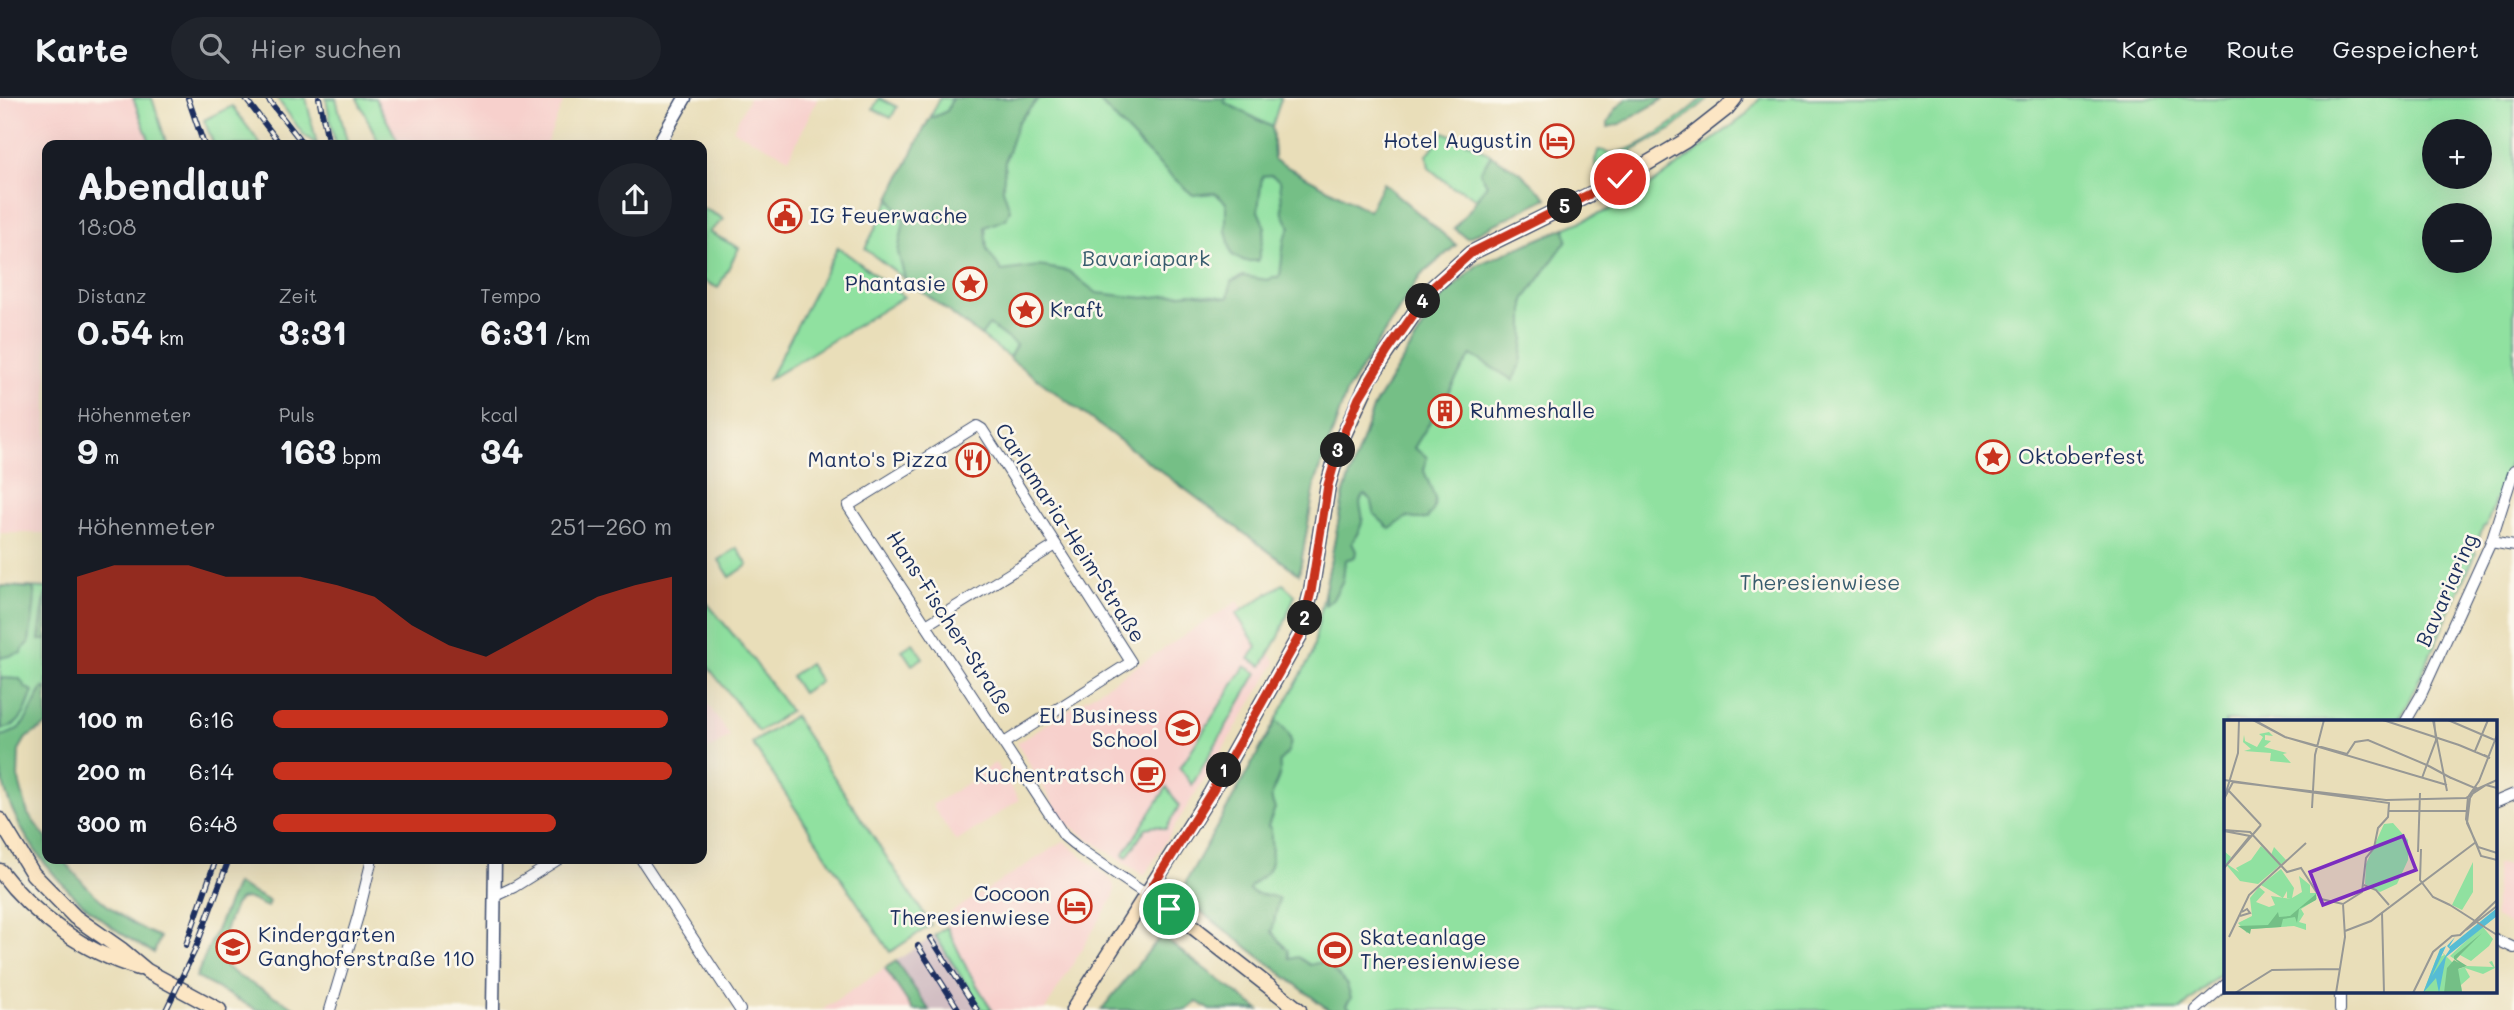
<!DOCTYPE html>
<html lang="de">
<head>
<meta charset="utf-8">
<style>
  :root { --surface:#171b24; --page:#20242c; --text:#f1f3f6; --muted:#9ea1a6; --line:#363941; --accent:#c8321e }
  body { margin:0; font-family:Mali,sans-serif; background:var(--page); color:var(--text); height:100vh; display:flex; flex-direction:column; font-size:26px; white-space:nowrap }
  * { box-sizing:border-box; margin:0 }
  p { font-size:23px; color:var(--muted) }
  .icon { flex:none; width:38px; height:38px; fill:none; stroke:currentColor; stroke-width:2; stroke-linecap:round; stroke-linejoin:round }
  .map { position:relative; flex:1; overflow:hidden }
  .panel { position:absolute; left:42px; top:42px; width:665px; height:724px; display:flex; flex-direction:column; background:var(--surface); border-radius:14px; box-shadow:0 7px 28px #0002 }
  .panel>* { flex:none }
  .controls { position:absolute; left:2422px; top:21px; display:grid; gap:14px }
  .controls a { display:grid; place-items:center; width:70px; height:70px; border-radius:50%; background:var(--surface); box-shadow:0 7px 28px #0002; font-size:35px }
  .pin { position:absolute; display:grid; place-items:center; width:60px; height:60px; color:#fff; margin:-30px; border:4px solid #fff; border-radius:50%; box-shadow:0 2px 7px #0007 }
  .km { position:absolute; width:35px; height:35px; margin:-18px; border-radius:50%; background:#222; color:#fff; font-size:19px; line-height:35px; text-align:center }
  .round { display:grid; place-items:center; flex:none; width:74px; height:74px; border-radius:37px; background:var(--page) }
  .summary { display:flex; align-items:center; justify-content:space-between; height:119px; padding:0 35px }
  h1 { font-size:38px; font-weight:700; line-height:52px }
  .metrics { display:grid; grid-template-columns:repeat(3,1fr); gap:10px; height:119px; padding:7px 35px }
  .metrics div { display:grid; align-content:center }
  .metrics b { font-size:35px; font-weight:700 }
  .metrics small { font-size:19px; font-weight:400 }
  .metrics p { font-size:19px }
  .chart { height:196px; padding:14px 35px }
  .chart p { display:flex; justify-content:space-between }
  .chart svg { width:100%; height:126px; margin-top:7px; fill:var(--accent); opacity:.7 }
  ul { padding:0 35px; list-style:none; font-size:23px }
  li { display:grid; grid-template-columns:112px 84px 1fr; align-items:center; height:52px }
  li i { height:18px; border-radius:9px; background:var(--accent) }
  header { display:flex; align-items:center; gap:42px; box-sizing:border-box; height:98px; padding:0 35px; background:var(--surface); border-bottom:2px solid var(--line) }
  header strong { font-size:33px }
  nav { display:flex; gap:38px; margin-inline-start:auto; font-size:24px }
  .search { width:490px; height:63px; background:var(--page); display:flex; align-items:center; gap:18px; box-sizing:border-box; padding:0 24px; border-radius:38px; color:var(--muted); font-size:26px }
  .map>svg:first-child { display:block }
  .built { fill:#f7d0cc }
  .industrial { fill:#d2bec3 }
  .green { fill:#90e1a0; stroke:#56887f; stroke-width:2; fill-rule:evenodd }
  .forest { fill:#74bf86; stroke:#487772; stroke-width:2 }
  .lines { fill:none; stroke-linecap:round; stroke-linejoin:round }
  .minor-casing { stroke:#3a496c; stroke-width:12 }
  .tertiary-casing { stroke:#3a496c; stroke-width:15 }
  .secondary-casing { stroke:#3a496c; stroke-width:17 }
  .minor { stroke:#fff; stroke-width:10 }
  .tertiary { stroke:#fff; stroke-width:12 }
  .secondary { stroke:#fce6c4; stroke-width:14 }
  .rail-casing { stroke:#1b2f5e; stroke-width:6 }
  .rail { stroke:#fbf7ec; stroke-width:3.5; stroke-dasharray:10; stroke-linecap:butt }
  .route-casing { stroke:#fff; stroke-width:14 }
  .route { stroke:#c8321e; stroke-width:9 }
  .labels { text-anchor:middle; stroke-width:5; stroke-linejoin:round; paint-order:stroke }
  .poi-label { font-size:21px; fill:#1b2f5e; stroke:#fbf7ec; text-anchor:end }
  .park-label { font-size:21px; fill:#385c6e; stroke:#fbf7ec }
  .street-label { font-size:21px; fill:#1b2f5e; stroke:#fbf7ec }
  .inset-road { fill:none; stroke:#979895; stroke-width:2 }
  .view { fill:#7b2cbf; fill-opacity:0.15; stroke:#7b2cbf; stroke-width:3.5 }
  .inset-edge { fill:none; stroke:#1b2f5e; stroke-width:3.5 }
</style>
</head>
<body>
<header>
<strong>Karte</strong>
<div class="search"><svg class="icon" aria-label="search" viewBox="0 0 24 24"><circle cx="10" cy="10" r="6"/><path d="M15 15l6 6"/></svg>Hier suchen</div>
<nav><a>Karte</a><a>Route</a><a>Gespeichert</a></nav>
</header>
<div class="map">
<svg width="2514" height="912" viewBox="0 0 2514 912">
  <rect width="100%" height="100%" fill="#fbf7ec"/>
  <filter id="ink" filterUnits="userSpaceOnUse"><feTurbulence type="fractalNoise" baseFrequency=".0143" numOctaves="2"/><feDisplacementMap in="SourceGraphic" scale="14" xChannelSelector="R" yChannelSelector="G"/><feConvolveMatrix kernelMatrix="1 2 1 2 8 2 1 2 1" color-interpolation-filters="sRGB"/></filter>
  <filter id="wash" filterUnits="userSpaceOnUse"><feTurbulence type="fractalNoise" baseFrequency=".00686" numOctaves="4" result="noise"/><feDisplacementMap in="SourceGraphic" scale="28" xChannelSelector="R" yChannelSelector="G"/><feGaussianBlur stdDeviation="1.57" result="paint"/><feColorMatrix in="noise" values="0 0 0 0 0 0 0 0 0 0 0 0 0 0 0 0 0 1.4 0 .05"/><feComposite in="paint" operator="in"/></filter>
  <g filter="url(#wash)">
    <rect width="100%" height="100%" fill="#e9deb9"/>
    <g class="built">
      <path d="M 0,0 L 133,0 L 151,47 L 47,47 L 47,435 L 0,435 Z"/>
      <path d="M 375,0 L 565,0 L 546,47 L 400,47 Z"/>
      <path d="M 749,0 L 818,0 L 789,60 L 733,32 Z"/>
      <path d="M 1238,503 L 1276,565 L 1144,778 L 1064,724 L 1017,645 Z"/>
      <path d="M 702,598 L 730,638 L 702,656 Z"/>
      <path d="M 995,665 L 1019,702 L 956,744 L 932,707 L 969,684 L 971,686 L 979,681 L 977,677 Z"/>
      <path d="M 1064,743 L 1111,782 L 1114,788 L 1114,798 L 1045,912 L 992,912 L 967,871 L 942,820 Z"/>
      <path d="M 2495,767 L 2514,767 L 2514,829 L 2495,819 Z"/>
      <path d="M 885,870 L 913,912 L 822,912 Z"/>
    </g>
    <path class="industrial" d="M 935,837 L 982,912 L 929,912 L 896,863 Z"/>
    <g class="green">
      <path d="M 133,0 L 152,0 L 167,47 L 151,47 Z"/>
      <path d="M 277,0 L 306,0 L 317,47 L 303,36 Z"/>
      <path d="M 326,0 L 336,0 L 348,47 L 335,47 Z"/>
      <path d="M 357,0 L 375,0 L 400,47 L 380,47 Z"/>
      <path d="M 879,0 L 897,9 L 891,20 L 873,11 Z"/>
      <path d="M 940,0 L 1281,0 L 1272,29 L 1274,62 L 1369,113 L 1383,85 L 1456,147 L 1420,178 L 1346,295 L 1315,386 L 1299,476 L 865,151 Z"/>
      <path d="M 1703,0 L 1709,0 L 1672,31 L 1596,73 L 1595,62 L 1599,52 C 1604,52 1609,56 1614,55 C 1639,53 1685,17 1703,0 Z"/>
      <path d="M 1760,0 L 2514,0 L 2514,352 L 2486,428 L 2483,429 L 2474,453 L 2476,455 L 2407,608 L 2398,623 L 2225,623 L 2225,871 L 2181,912 L 1329,912 L 1190,805 L 1185,799 L 1184,789 L 1312,557 L 1344,395 L 1374,308 L 1441,201 L 1477,167 L 1628,104 L 1745,18 ZM 2434,33 L 2480,33 L 2480,79 L 2434,79 ZM 2434,117 L 2480,117 L 2480,163 L 2434,163 Z"/>
      <path d="M 232,8 L 261,47 L 214,47 L 204,22 Z"/>
      <path d="M 1444,34 L 1468,44 L 1491,57 L 1480,74 L 1487,86 L 1477,101 L 1460,91 L 1452,89 L 1429,70 L 1427,57 Z"/>
      <path d="M 703,110 L 724,121 L 709,134 L 739,150 L 718,190 L 702,182 Z"/>
      <path d="M 838,149 L 904,199 L 769,281 Z"/>
      <path d="M 737,450 L 748,467 L 730,479 L 719,462 Z"/>
      <path d="M 1283,486 L 1295,497 L 1279,539 L 1262,568 L 1249,561 L 1257,548 L 1236,516 Z"/>
      <path d="M 0,488 L 47,490 L 47,627 L 0,647 Z"/>
      <path d="M 702,499 L 746,552 L 790,613 L 759,634 L 702,561 Z"/>
      <path d="M 913,545 L 923,560 L 912,567 L 902,552 Z"/>
      <path d="M 809,566 L 820,583 L 802,595 L 791,578 Z"/>
      <path d="M 1245,568 L 1257,575 L 1192,687 L 1180,670 Z"/>
      <path d="M 794,618 L 931,827 L 890,854 L 752,645 Z"/>
      <path d="M 1167,689 L 1179,708 L 1166,731 L 1156,728 L 1146,730 L 1127,759 L 1123,757 Z"/>
      <path d="M 947,829 L 967,871 L 992,912 L 982,912 L 935,837 Z"/>
    </g>
    <g class="forest">
      <path d="M 952,0 L 1039,0 L 1018,24 L 1005,63 L 1003,91 L 1010,112 L 1006,121 L 985,129 L 987,152 L 1002,173 L 1039,168 L 1068,173 L 1097,195 L 1144,200 L 1191,195 L 1228,200 L 1231,184 L 1243,178 L 1267,182 L 1280,178 L 1284,142 L 1290,129 L 1283,116 L 1280,83 L 1271,77 L 1262,78 L 1258,113 L 1265,129 L 1258,163 L 1245,163 L 1232,157 L 1226,133 L 1226,105 L 1215,95 L 1193,97 C 1157,67 1128,34 1096,0 L 1225,0 L 1224,4 L 1272,29 L 1274,62 L 1369,113 L 1383,85 L 1456,147 L 1420,178 L 1346,295 L 1315,386 L 1299,476 L 1009,260 L 1016,247 L 989,227 L 981,238 L 905,181 L 898,154 L 904,122 L 890,100 L 929,21 L 947,13 Z"/>
      <path d="M 1627,0 L 1665,0 L 1620,26 L 1608,29 L 1608,24 L 1615,12 Z"/>
      <path d="M 1491,57 L 1520,74 L 1547,100 L 1467,140 L 1454,130 L 1471,110 L 1487,86 L 1480,74 Z"/>
      <path d="M 1565,130 L 1567,142 L 1524,202 L 1524,241 L 1521,265 L 1513,282 L 1471,257 L 1414,350 L 1427,359 L 1424,373 L 1435,400 L 1434,411 L 1427,421 L 1415,421 L 1407,419 L 1390,431 L 1374,416 C 1373,408 1373,401 1364,397 C 1355,406 1365,414 1362,424 C 1361,431 1355,439 1352,445 L 1356,453 L 1355,459 L 1345,462 L 1343,482 L 1333,501 L 1325,507 L 1325,492 L 1344,395 L 1374,308 L 1441,201 L 1477,167 Z"/>
      <path d="M 0,488 L 33,490 C 38,501 30,530 29,545 L 23,551 L 22,555 L 0,560 Z"/>
      <path d="M 47,495 L 47,542 L 39,542 L 45,499 Z"/>
      <path d="M 0,580 L 20,581 L 26,590 L 33,593 C 27,610 22,629 2,631 Z"/>
      <path d="M 43,590 L 47,591 L 47,627 L 26,640 L 19,652 L 18,679 L 28,716 L 47,741 L 47,761 L 63,761 C 88,794 122,824 160,839 L 154,855 C 86,819 13,750 0,670 C 0,660 0,648 0,638 C 28,634 30,610 43,590 Z"/>
      <path d="M 1276,623 C 1287,632 1296,640 1287,655 C 1285,658 1281,660 1280,663 C 1279,667 1280,671 1280,674 C 1277,689 1266,696 1275,710 L 1268,728 L 1271,731 C 1270,746 1276,765 1265,776 C 1259,783 1252,783 1249,792 C 1257,799 1270,795 1279,801 L 1272,834 L 1288,852 L 1290,861 L 1298,859 L 1310,867 L 1325,863 L 1347,887 L 1351,900 L 1346,907 L 1352,912 L 1329,912 L 1190,805 C 1184,797 1183,791 1187,782 Z"/>
      <path d="M 236,786 L 269,803 L 267,809 L 247,800 L 240,801 L 235,807 L 218,851 L 221,865 L 238,878 L 299,912 L 257,912 L 196,879 Z"/>
      <path d="M 1161,838 L 1259,912 L 1211,912 L 1197,904 L 1187,912 L 1101,912 Z"/>
      <path d="M 896,863 L 929,912 L 913,912 L 885,870 Z"/>
    </g>
  </g>
  <g filter="url(#ink)">
    <g class="lines">
      <defs>
        <g id="minor">
          <path d="M 2491,444 L 2514,448"/>
          <path d="M 926,527 L 1056,447"/>
          <path d="M 2406,623 L 2421,597 L 2491,444 L 2514,372"/>
          <path d="M 1004,645 L 1131,564 L 982,331 L 977,328 L 848,408 L 1064,738 L 1081,752 L 1147,797"/>
          <path d="M 2495,704 L 2514,696"/>
          <path d="M 641,761 L 740,912"/>
          <path d="M 495,798 L 514,789 L 559,761"/>
          <path d="M 2495,841 L 2514,850"/>
          <path d="M 2340,893 L 2340,912"/>
          <path d="M 330,912 L 358,818 L 372,761"/>
          <path d="M 2196,912 L 2225,887"/>
        </g>
        <g id="tertiary">
          <path d="M 658,47 L 685,0"/>
          <path d="M 493,912 L 495,761"/>
        </g>
        <g id="secondary">
          <path d="M 0,722 L 33,776 L 75,819 L 122,852 L 147,873 L 219,912"/>
          <path d="M 0,773 C 35,819 84,854 139,870"/>
          <path d="M 1147,797 L 1179,818 L 1299,912"/>
          <path d="M 1073,912 L 1211,695 L 1300,537 L 1311,494 L 1328,387 L 1341,343 L 1370,280 L 1418,210 L 1433,189 L 1471,155 L 1621,81 L 1685,43 L 1727,10 L 1735,0"/>
        </g>
      </defs>
      <use href="#minor" class="minor-casing"/>
      <use href="#tertiary" class="tertiary-casing"/>
      <use href="#secondary" class="secondary-casing"/>
      <use href="#minor" class="minor"/>
      <use href="#tertiary" class="tertiary"/>
      <use href="#secondary" class="secondary"/>
      <defs>
        <g id="rail">
          <path d="M 188,0 L 204,47"/>
          <path d="M 245,0 L 281,47"/>
          <path d="M 267,0 L 304,47"/>
          <path d="M 319,0 L 329,47"/>
          <path d="M 931,840 L 977,912"/>
          <path d="M 186,847 L 216,761"/>
          <path d="M 918,848 L 959,912"/>
          <path d="M 166,912 L 195,852 L 229,761"/>
        </g>
      </defs>
      <use href="#rail" class="rail-casing"/>
      <use href="#rail" class="rail"/>
    </g>
  </g>
  <g class="lines" filter="url(#ink)">
    <defs>
      <path id="route" d="M 1169,811 L 1147,797 L 1211,695 L 1300,537 L 1311,494 L 1328,387 L 1341,343 L 1359,300 L 1387,254 L 1433,189 L 1471,155 L 1620,81"/>
    </defs>
    <use href="#route" class="route-casing"/>
    <use href="#route" class="route"/>
  </g>
  <defs>
    <symbol id="hotel-ring" viewBox="-11 -11 22 22"><circle r="9.5" fill="#fbf7ec" stroke="#c8321e" stroke-width="1.5"/><path d="M-6-4.5h1.5V1H6V5H4.5V3h-9V5H-6ZM-4 0a1.8 1.8 0 1 1 3.6 0ZM.5 0V-2.5h3Q6-2.5 6 0Z" fill="#c8321e"/></symbol>
    <symbol id="civic-ring" viewBox="-11 -11 22 22"><circle r="9.5" fill="#fbf7ec" stroke="#c8321e" stroke-width="1.5"/><path d="M-.6-6.5H3V-4.5H.6V-3L4-1V1h2V6H-6V1h2V-1L-.6-3ZM-1.2 2.5V6h2.4V2.5Z" fill="#c8321e"/></symbol>
    <symbol id="sight-ring" viewBox="-11 -11 22 22"><circle r="9.5" fill="#fbf7ec" stroke="#c8321e" stroke-width="1.5"/><path d="M0-6L1.8-2.2L6-1.7L2.9 1.2L3.7 5.4L0 3.3L-3.7 5.4L-2.9 1.2L-6-1.7L-1.8-2.2Z" fill="#c8321e"/></symbol>
    <symbol id="building-ring" viewBox="-11 -11 22 22"><circle r="9.5" fill="#fbf7ec" stroke="#c8321e" stroke-width="1.5"/><path d="M-4-6H4V6H1V3H-1V6H-4ZM-2.5-4.3h1.7v1.8h-1.7ZM.8-4.3h1.7v1.8H.8ZM-2.5-1h1.7V.8h-1.7ZM.8-1h1.7V.8H.8Z" fill="#c8321e"/></symbol>
    <symbol id="restaurant-ring" viewBox="-11 -11 22 22"><circle r="9.5" fill="#fbf7ec" stroke="#c8321e" stroke-width="1.5"/><path d="M-5-6h1v4h1v-4h1v4h1v-4h1v5L-1.5 .5V6h-2V.5L-5-1ZM5-6V6H3V1.5H1.5Q1.5-4 5-6Z" fill="#c8321e"/></symbol>
    <symbol id="university-ring" viewBox="-11 -11 22 22"><circle r="9.5" fill="#fbf7ec" stroke="#c8321e" stroke-width="1.5"/><path d="M0-5L7-2L0 1L-7-2ZM-4 1L0 2.5L4 1V4Q0 6-4 4Z" fill="#c8321e"/></symbol>
    <symbol id="cafe-ring" viewBox="-11 -11 22 22"><circle r="9.5" fill="#fbf7ec" stroke="#c8321e" stroke-width="1.5"/><path d="M-5.5-4.5H6V0H3Q3 3.5 0 3.5H-2.5Q-5.5 3.5-5.5 0ZM3-3.2v2h1.7v-2ZM-6 4.5H4V6H-6Z" fill="#c8321e"/></symbol>
    <symbol id="school-ring" viewBox="-11 -11 22 22"><circle r="9.5" fill="#fbf7ec" stroke="#c8321e" stroke-width="1.5"/><path d="M0-5L7-2L0 1L-7-2ZM-4 1L0 2.5L4 1V4Q0 6-4 4Z" fill="#c8321e"/></symbol>
    <symbol id="stadium-ring" viewBox="-11 -11 22 22"><circle r="9.5" fill="#fbf7ec" stroke="#c8321e" stroke-width="1.5"/><path d="M0-5a6.5 5 0 1 0 0 10a6.5 5 0 1 0 0-10ZM-3.5-1.8h7v3.6h-7Z" fill="#c8321e"/></symbol>
  </defs>
  <g fill-rule="evenodd">
    <use href="#hotel-ring" x="1538" y="24" width="38" height="38"/>
    <use href="#civic-ring" x="766" y="99" width="38" height="38"/>
    <use href="#sight-ring" x="951" y="167" width="38" height="38"/>
    <use href="#sight-ring" x="1007" y="193" width="38" height="38"/>
    <use href="#building-ring" x="1426" y="294" width="38" height="38"/>
    <use href="#sight-ring" x="1974" y="340" width="38" height="38"/>
    <use href="#restaurant-ring" x="954" y="343" width="38" height="38"/>
    <use href="#university-ring" x="1164" y="611" width="38" height="38"/>
    <use href="#cafe-ring" x="1129" y="658" width="38" height="38"/>
    <use href="#hotel-ring" x="1056" y="789" width="38" height="38"/>
    <use href="#school-ring" x="214" y="830" width="38" height="38"/>
    <use href="#stadium-ring" x="1316" y="833" width="38" height="38"/>
  </g>
  <g class="labels">
    <g class="poi-label">
      <text x="1532" y="50">Hotel Augustin</text>
      <text x="810" y="125" text-anchor="start">IG Feuerwache</text>
      <text x="946" y="193">Phantasie</text>
      <text x="1050" y="219" text-anchor="start">Kraft</text>
      <text x="1470" y="320" text-anchor="start">Ruhmeshalle</text>
      <text x="2018" y="366" text-anchor="start">Oktoberfest</text>
      <text x="948" y="369">Manto's Pizza</text>
      <text x="1158" y="625">EU Business<tspan x="1158" dy="24">School</tspan></text>
      <text x="1124" y="684">Kuchentratsch</text>
      <text x="1050" y="803">Cocoon<tspan x="1050" dy="24">Theresienwiese</tspan></text>
      <text x="258" y="844" text-anchor="start">Kindergarten<tspan x="258" dy="24">Ganghoferstraße 110</tspan></text>
      <text x="1360" y="847" text-anchor="start">Skateanlage<tspan x="1360" dy="24">Theresienwiese</tspan></text>
    </g>
    <g class="park-label">
      <text x="1146" y="168">Bavariapark</text>
      <text x="1820" y="492">Theresienwiese</text>
    </g>
    <g class="street-label">
      <text transform="translate(1070 435) rotate(57)" y="7">Carlamaria-Heim-Straße</text>
      <text transform="translate(2447 492) rotate(-66)" y="7">Bavariaring</text>
      <text transform="translate(950 525) rotate(57)" y="7">Hans-Fischer-Straße</text>
    </g>
  </g>
  <g transform="translate(2224 622)">
    <rect width="273" height="273" fill="#e9deb9"/>
    <path d="M 45,12 L 49,16 L 41,15 L 41,20 L 47,21 L 40,27 L 63,33 L 59,34 L 67,43 L 46,41 L 47,33 L 20,31 L 27,29 L 19,22 L 20,15 L 21,21 L 33,27 L 39,17 L 35,14 ZM 169,103 L 184,120 L 184,140 L 173,164 L 156,172 L 141,164 L 142,144 L 160,104 ZM 37,126 L 47,135 L 50,127 L 62,140 L 34,164 L 16,161 L 0,142 L 0,131 L 7,137 L 3,144 L 15,152 L 12,148 L 27,140 ZM 249,142 L 249,172 L 238,190 L 228,185 ZM 57,149 L 70,168 L 68,178 L 78,172 L 75,156 L 86,165 L 86,173 L 92,173 L 93,179 L 77,189 L 80,194 L 75,202 L 82,204 L 82,210 L 70,206 L 27,209 L 23,213 L 14,203 L 28,196 L 26,178 L 35,167 L 41,172 L 32,182 L 45,187 L 51,185 L 47,176 L 67,179 L 63,178 L 63,171 L 59,178 L 37,165 ZM 258,206 L 269,219 L 265,226 L 247,241 L 236,235 L 232,240 L 226,236 ZM 217,231 L 235,249 L 243,246 L 269,247 L 265,242 L 268,241 L 271,248 L 259,254 L 241,248 L 246,257 L 237,265 L 238,272 L 244,273 L 199,273 L 212,239 L 220,235 Z" fill="#90e1a0"/>
    <path d="M 92,174 L 92,180 L 75,189 L 73,203 L 71,197 L 59,199 L 57,207 L 27,209 L 26,214 L 14,206 L 44,205 L 54,192 L 55,197 L 66,196 ZM 258,213 L 232,239 L 243,246 L 234,249 L 238,272 L 244,273 L 220,273 L 223,248 L 230,240 L 235,243 L 230,239 L 230,236 Z" fill="#74bf86"/>
    <path d="M 273,188 L 273,196 L 222,237 L 215,273 L 212,258 L 199,273 L 216,229 L 222,226 L 208,256 L 226,229 L 223,226 L 231,217 L 225,227 Z" fill="#56bcd4"/>
    <path class="inset-road" d="M 29,0 L 61,17 L 123,34 L 131,22 L 144,20 L 205,46M 30,0 L 61,17 L 223,65M 159,0 L 235,25M 209,0 L 223,71M 224,0 L 273,21M 273,15 L 255,61 L 244,77 L 242,99 L 257,136 L 273,140M 235,25 L 266,38 L 260,35M 251,31 L 264,0M 203,45 L 227,58M 225,57 L 253,69 L 273,60M 198,58 L 212,20 L 210,0M 253,67 L 246,78 L 243,103 L 254,127 L 273,133M 5,71 L 37,105M 0,79 L 14,33 L 15,0M 0,79 L 9,62 L 162,80 L 242,78 L 262,65 L 273,68M 88,88 L 91,35 L 100,0M 165,91 L 244,91M 0,110 L 26,112 L 63,152 L 77,148 L 97,179 L 119,184 L 138,172 L 142,138 L 150,128 L 154,108 L 164,97 L 165,83 L 0,60M 0,111 L 26,116 L 0,148M 197,129 L 196,160 L 209,177 L 226,185M 194,132 L 196,73M 0,148 L 37,105M 140,165 L 152,170 L 165,185M 226,185 L 273,215M 158,192 L 160,273M 16,196 L 26,193 L 23,189 L 18,192M 242,210 L 273,186M 121,211 L 147,201 L 252,122M 5,217 L 25,175 L 82,123M 11,273 L 48,250 L 116,249M 112,273 L 121,217 L 119,184M 189,273 L 209,232 L 228,216 L 236,215 L 273,180"/>
    <path class="view" d="M 179,116 L 192,150 L 99,185 L 86,152 Z"/>
    <rect width="273" height="273" class="inset-edge"/>
  </g>
</svg>
<div class="controls">
<a>+</a>
<a>−</a>
</div>
<div class="pin" style="left:1169px;top:811px;background:#1e9e55"><svg class="icon" aria-label="arrive" viewBox="0 0 24 24"><path d="M6 21V4h12l-3 4 3 4H6"/></svg></div>
<div class="pin" style="left:1620px;top:81px;background:#d93025"><svg class="icon" aria-label="check" viewBox="0 0 24 24"><path d="M5 12l5 5 9-10"/></svg></div>
<b class="km" style="left:1224px;top:672px">1</b>
<b class="km" style="left:1305px;top:520px">2</b>
<b class="km" style="left:1338px;top:352px">3</b>
<b class="km" style="left:1423px;top:203px">4</b>
<b class="km" style="left:1565px;top:108px">5</b>
<section class="panel">
<div class="summary"><div><h1>Abendlauf</h1><p>18:08</p></div><a class="round"><svg class="icon" aria-label="share" viewBox="0 0 24 24"><path d="M12 15V3M7 8l5-5 5 5M5 13v7h14v-7"/></svg></a></div>
<div class="metrics">
<div><p>Distanz</p><b>0.54<small> km</small></b></div>
<div><p>Zeit</p><b>3:31</b></div>
<div><p>Tempo</p><b>6:31<small> /km</small></b></div>
</div>
<div class="metrics">
<div><p>Höhenmeter</p><b>9<small> m</small></b></div>
<div><p>Puls</p><b>163<small> bpm</small></b></div>
<div><p>kcal</p><b>34</b></div>
</div>
<div class="chart"><p><span>Höhenmeter</span>251–260 m</p>
<svg viewBox="0 0 160 44" preserveAspectRatio="none"><path d="M0 44V10L10 6L20 6L30 6L40 10L50 10L60 10L70 13L80 17L90 27L100 34L110 38L120 31L130 24L140 17L150 13L160 10V44z"/></svg>
</div>
<ul>
<li><b>100 m</b>6:16<i style="width:99%"></i></li>
<li><b>200 m</b>6:14<i style="width:100%"></i></li>
<li><b>300 m</b>6:48<i style="width:71%"></i></li>
</ul>
</section>
</div>
</body>
</html>
